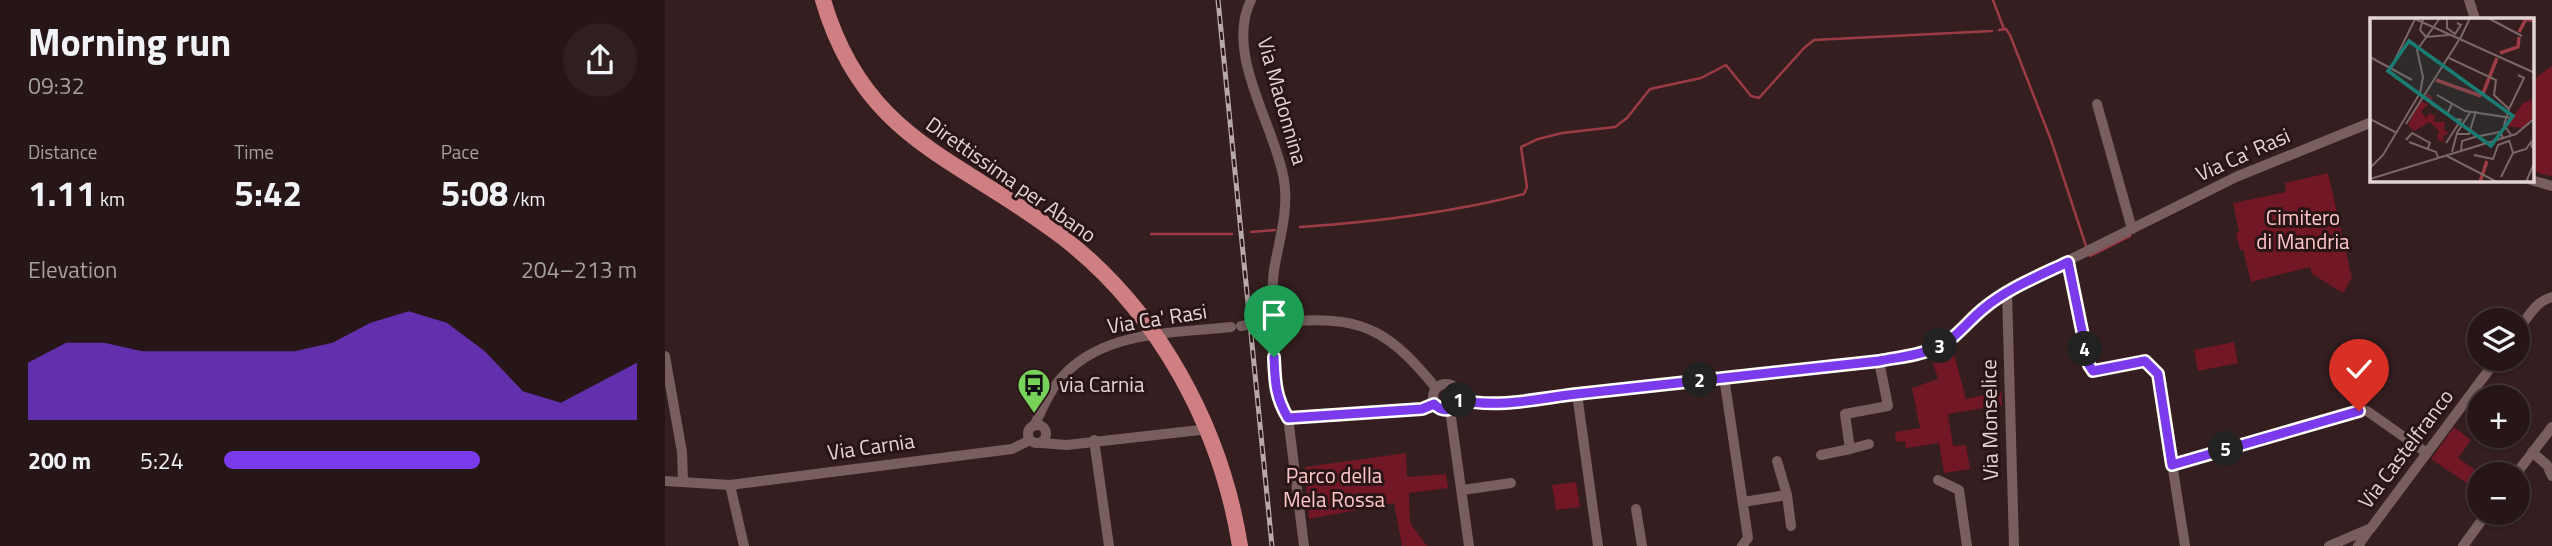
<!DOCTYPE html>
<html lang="en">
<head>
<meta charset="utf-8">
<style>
  :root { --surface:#271617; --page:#2f1f20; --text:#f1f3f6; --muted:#a49fa1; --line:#433536; --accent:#7c3aed }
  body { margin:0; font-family:"Titillium Web",sans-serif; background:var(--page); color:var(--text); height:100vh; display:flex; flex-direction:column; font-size:26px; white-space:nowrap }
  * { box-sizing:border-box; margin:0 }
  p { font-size:23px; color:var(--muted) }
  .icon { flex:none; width:38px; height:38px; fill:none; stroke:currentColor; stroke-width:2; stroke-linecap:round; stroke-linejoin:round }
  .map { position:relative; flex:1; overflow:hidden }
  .sheet { display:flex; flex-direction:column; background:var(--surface); width:665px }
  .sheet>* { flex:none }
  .buttons { position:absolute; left:1802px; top:308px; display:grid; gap:14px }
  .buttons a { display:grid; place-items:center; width:63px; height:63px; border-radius:50%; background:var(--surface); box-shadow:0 2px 5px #0004,0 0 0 2px var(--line); font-size:35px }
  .pin { position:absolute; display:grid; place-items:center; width:60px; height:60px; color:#fff; margin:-72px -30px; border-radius:50% 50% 50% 0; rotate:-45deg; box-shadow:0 0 7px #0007 }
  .pin .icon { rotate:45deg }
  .km { position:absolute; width:35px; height:35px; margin:-18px; border-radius:50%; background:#222; color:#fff; font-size:19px; line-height:35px; text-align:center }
  .round { display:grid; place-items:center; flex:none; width:74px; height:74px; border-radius:37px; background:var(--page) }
  .head { display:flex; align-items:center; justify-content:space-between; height:119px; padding:0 28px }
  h1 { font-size:38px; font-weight:700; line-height:52px }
  .metrics { display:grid; grid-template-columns:repeat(3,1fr); gap:10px; height:119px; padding:7px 28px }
  .metrics div { display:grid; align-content:center }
  .metrics b { font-size:35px; font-weight:700 }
  .metrics small { font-size:19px; font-weight:400 }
  .metrics p { font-size:19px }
  .chart { height:196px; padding:14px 28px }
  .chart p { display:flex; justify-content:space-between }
  .chart svg { width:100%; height:126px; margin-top:7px; fill:var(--accent); opacity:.7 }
  ul { padding:0 28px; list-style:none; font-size:23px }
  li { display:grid; grid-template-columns:112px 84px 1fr; align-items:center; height:52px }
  li i { height:18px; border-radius:9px; background:var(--accent) }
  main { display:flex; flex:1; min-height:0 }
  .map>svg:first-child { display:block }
  .green { fill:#711725 }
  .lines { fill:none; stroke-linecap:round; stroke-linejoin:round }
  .stream { stroke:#9c3b45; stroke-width:2.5 }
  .minor { stroke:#785e5e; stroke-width:10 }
  .highway { stroke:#cf7f82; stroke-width:16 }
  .rail-casing { stroke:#b9a8a8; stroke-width:5 }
  .rail { stroke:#2a1516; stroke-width:2.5; stroke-dasharray:8; stroke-linecap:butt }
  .route-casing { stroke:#fff; stroke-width:14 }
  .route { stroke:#7c3aed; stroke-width:9 }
  .labels { text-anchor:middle; stroke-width:6; stroke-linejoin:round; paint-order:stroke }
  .street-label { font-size:21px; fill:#e4d5d5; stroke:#2a1516 }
  .park-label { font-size:21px; fill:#fec7c7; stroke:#2a1516 }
  .poi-label { font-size:21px; fill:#e4d5d5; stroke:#2a1516; text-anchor:start }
  .inset-river { fill:none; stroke:#9c3b45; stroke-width:3.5 }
  .inset-road { fill:none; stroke:#7a6768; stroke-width:2 }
  .view { fill:#1a7b73; fill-opacity:0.15; stroke:#1a7b73; stroke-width:3.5 }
  .inset-edge { fill:none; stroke:#e4d5d5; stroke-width:3.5 }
</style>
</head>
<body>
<main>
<section class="sheet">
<div class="head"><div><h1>Morning run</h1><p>09:32</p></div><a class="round"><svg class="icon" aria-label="share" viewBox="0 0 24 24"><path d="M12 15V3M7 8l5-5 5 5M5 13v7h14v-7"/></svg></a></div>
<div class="metrics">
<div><p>Distance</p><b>1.11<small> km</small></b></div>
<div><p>Time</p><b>5:42</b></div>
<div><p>Pace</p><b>5:08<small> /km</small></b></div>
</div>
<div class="chart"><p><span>Elevation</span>204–213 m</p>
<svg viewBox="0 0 160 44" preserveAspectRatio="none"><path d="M0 44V24L10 17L20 17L30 20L40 20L50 20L60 20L70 20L80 17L90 10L100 6L110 10L120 20L130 34L140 38L150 31L160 24V44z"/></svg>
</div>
<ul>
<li><b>200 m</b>5:24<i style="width:62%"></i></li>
</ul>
</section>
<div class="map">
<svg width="1887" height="546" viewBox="0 0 1887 546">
  <rect width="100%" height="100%" fill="#341e1f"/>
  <g class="green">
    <path d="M 1887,66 L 1887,176 L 1875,174 L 1868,169 L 1868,80 Z"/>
    <path d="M 1663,173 L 1687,278 L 1678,293 L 1647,274 L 1645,267 L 1586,282 L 1578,250 L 1575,250 L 1571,233 L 1574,232 L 1568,203 L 1621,192 L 1620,183 Z"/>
    <path d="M 1569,342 L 1573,363 L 1533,371 L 1529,350 Z"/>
    <path d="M 1287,346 L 1301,399 L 1336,392 L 1337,405 L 1283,414 L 1288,446 L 1301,445 L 1305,469 L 1279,473 L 1274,443 L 1241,448 L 1240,441 L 1231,442 L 1230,432 L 1255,428 L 1247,388 L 1273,379 L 1266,356 Z"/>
    <path d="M 1789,427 L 1806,440 L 1793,458 L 1816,474 L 1815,492 L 1766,459 Z"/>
    <path d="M 741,453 L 742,477 L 781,474 L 783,488 L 744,493 L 745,523 L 762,546 L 737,546 L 729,503 L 644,519 L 640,467 Z"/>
    <path d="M 911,482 L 915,507 L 891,510 L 887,485 Z"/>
  </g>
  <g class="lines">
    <g class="stream">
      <path d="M 1328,0 L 1339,29"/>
      <path d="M 1334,30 L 1341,29 L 1345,35 L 1386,140 L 1421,246"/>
      <path d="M 635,227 C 711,222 785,213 859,194 L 862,187 L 856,147 L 873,139 L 897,133 L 950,127 L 962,118 L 985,89 L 1036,78 L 1061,65 L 1086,96 L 1094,98 L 1139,48 L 1149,40 L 1327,31"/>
      <path d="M 586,232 L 610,230"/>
      <path d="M 486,234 L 567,234"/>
      <path d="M 1424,252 L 1425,256 L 1465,236"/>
    </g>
    <g class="minor">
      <path d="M 586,0 C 559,54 610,125 619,180 C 624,211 614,240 609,270 C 606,292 606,385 614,404 C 616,408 620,413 623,417 L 639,546"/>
      <path d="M 1804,0 L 1810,19"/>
      <path d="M 1432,104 L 1467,229"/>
      <path d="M 1866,180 L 1887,186"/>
      <path d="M 1403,262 L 1424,365 L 1428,371 L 1480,361 L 1493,374 L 1520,546"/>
      <path d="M 1342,292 L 1349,546"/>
      <path d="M 576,326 C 594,323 613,322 631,321 C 702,316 727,335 771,388"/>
      <path d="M 1853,330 C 1863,317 1871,301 1887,297"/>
      <path d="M 0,356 L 17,452 L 18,481"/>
      <path d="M 1059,377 L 1083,538 L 1077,546"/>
      <circle cx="781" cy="397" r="13"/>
      <path d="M 912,394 L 933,546"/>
      <path d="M 794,400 C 837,409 878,397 921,393 C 1019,383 1116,371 1214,361 L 1250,355 L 1274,347 L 1297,330 L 1317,309 L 1354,285 L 1571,177 L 1707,122"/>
      <path d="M 785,410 L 804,546"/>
      <path d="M 623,417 L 747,408 L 757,409 L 769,404"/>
      <circle cx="372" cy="434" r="9"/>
      <path d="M 369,426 C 376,412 382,396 392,383 C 433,330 504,334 566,327"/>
      <path d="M 429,440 L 444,546"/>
      <path d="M 376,443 L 402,445 L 535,430"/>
      <path d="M 1185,449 L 1204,444"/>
      <path d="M 1867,452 L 1882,465 L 1887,476"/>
      <path d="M 1156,455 L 1185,449 L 1180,414 L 1223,406 L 1214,361"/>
      <path d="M 1112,461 L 1122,495 L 1126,526"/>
      <path d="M 1507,465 L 1694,411 L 1702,411 L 1762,453"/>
      <path d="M 1851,474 L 1887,427"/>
      <path d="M 1273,480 L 1294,490 L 1302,546"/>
      <path d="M 0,481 L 65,485 L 347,449 L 365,440"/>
      <path d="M 65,485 L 79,546"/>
      <path d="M 798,490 L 846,483"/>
      <path d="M 1078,502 L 1122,495"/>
      <path d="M 971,509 L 977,546"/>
      <path d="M 1664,546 L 1706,528 L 1832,359"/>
      <path d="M 1693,546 L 1704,530"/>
      <path d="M 1798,546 L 1822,513"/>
    </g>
    <path class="highway" d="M 158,0 C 199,140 293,157 396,236 C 493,310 556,427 575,546"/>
    <defs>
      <path id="rail" d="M 553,0 L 607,546"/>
    </defs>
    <use href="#rail" class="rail-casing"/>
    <use href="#rail" class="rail"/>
  </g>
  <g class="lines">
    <defs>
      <path id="route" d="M 609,357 C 610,381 610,396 623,418 L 757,409 L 769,404 C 778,413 789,411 794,400 C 839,409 877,397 921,393 C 1019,383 1116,371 1214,361 C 1233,357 1254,356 1272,347 C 1291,339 1302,322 1318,309 C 1343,288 1374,276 1403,262 L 1424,365 L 1428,371 L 1480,361 L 1493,374 L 1507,465 L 1694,411"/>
    </defs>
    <use href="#route" class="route-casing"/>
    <use href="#route" class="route"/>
  </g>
  <defs>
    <symbol id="bus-pin" viewBox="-11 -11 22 30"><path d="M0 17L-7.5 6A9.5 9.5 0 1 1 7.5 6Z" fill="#77d259" stroke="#2a1516"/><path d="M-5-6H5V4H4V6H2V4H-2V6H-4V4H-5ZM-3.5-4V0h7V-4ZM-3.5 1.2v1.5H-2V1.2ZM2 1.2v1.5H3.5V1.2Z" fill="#111"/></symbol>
  </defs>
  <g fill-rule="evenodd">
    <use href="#bus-pin" x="350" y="366" width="38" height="52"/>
  </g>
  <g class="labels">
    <g class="street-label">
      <text transform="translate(617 101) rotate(74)" y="7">Via Madonnina</text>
      <text transform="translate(1578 155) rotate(-24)" y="7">Via Ca' Rasi</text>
      <text transform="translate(346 180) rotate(35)" y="7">Direttissima per Abano</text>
      <text transform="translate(492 319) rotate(-9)" y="7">Via Ca' Rasi</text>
      <text transform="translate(1325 420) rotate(-91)" y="7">Via Monselice</text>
      <text transform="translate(206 447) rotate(-8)" y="7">Via Carnia</text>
      <text transform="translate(1741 449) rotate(-53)" y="7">Via Castelfranco</text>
    </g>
    <g class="park-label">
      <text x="1638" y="225">Cimitero<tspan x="1638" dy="24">di Mandria</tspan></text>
      <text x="669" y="483">Parco della<tspan x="669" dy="24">Mela Rossa</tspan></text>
    </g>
    <g class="poi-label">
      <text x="394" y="392">via Carnia</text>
    </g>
  </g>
  <g transform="translate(1705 18)">
    <rect width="164" height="164" fill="#341e1f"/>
    <path d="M 56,74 L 63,80 L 51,94 L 56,100 L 59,95 L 65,98 L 64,104 L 75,104 L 74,112 L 79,115 L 73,118 L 74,124 L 67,121 L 69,113 L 60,104 L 44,113 L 38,107 L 50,83 L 57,86 ZM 164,81 L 164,99 L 152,110 L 136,108 L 153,85 Z" fill="#711725"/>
    <path class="inset-river" d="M 149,14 L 156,1 L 165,3M 130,35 L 148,29 L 149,19M 66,62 L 111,78M 112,78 L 127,40M 110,164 L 117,143"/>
    <path class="inset-road" d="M 43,0 L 165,55M 77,0 L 77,10 L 85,16 L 91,7 L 87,5M 118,0 L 152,18M 53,2 L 50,12 L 56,19 L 79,17M 90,21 L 100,0M 0,39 L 42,62M 79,40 L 126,62 L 124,77 L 139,91 L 134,107 L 141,117M 21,50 L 45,1M 67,77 L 95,93 L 142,100M 61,86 L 77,96 L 82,86M 139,91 L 154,60 L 148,57M 0,101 L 27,115M 36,106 L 89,22M 86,116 L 99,116 L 106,93M 36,122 L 42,115 L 60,125 L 57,132M 39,124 L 66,134 L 68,139M 76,125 L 91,102 L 87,101M 91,133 L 92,123 L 105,119 L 130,114 L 133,120M 82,134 L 87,115 L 101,93M 143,135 L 156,131 L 161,124 L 162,130M 104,137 L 123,141 L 128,127 L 139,123M 77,138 L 127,164M 0,150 L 13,137 L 50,75 L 53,59 L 47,32 L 70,0M 131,159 L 143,135 L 139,122M 0,161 L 146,116 L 165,100M 156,164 L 165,143"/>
    <path class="view" d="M 39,23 L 143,98 L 121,128 L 18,53 Z"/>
    <rect width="164" height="164" class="inset-edge"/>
  </g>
</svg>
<div class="buttons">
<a><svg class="icon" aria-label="layers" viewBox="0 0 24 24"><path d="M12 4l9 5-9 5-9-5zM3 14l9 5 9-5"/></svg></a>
<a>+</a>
<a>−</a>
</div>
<div class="pin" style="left:609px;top:357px;background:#1e9e55"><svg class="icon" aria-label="arrive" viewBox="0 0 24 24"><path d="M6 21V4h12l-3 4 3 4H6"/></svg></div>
<div class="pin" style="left:1694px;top:411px;background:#d93025"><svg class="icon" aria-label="check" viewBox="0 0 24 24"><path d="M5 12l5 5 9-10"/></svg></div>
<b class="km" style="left:794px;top:400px">1</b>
<b class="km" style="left:1035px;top:380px">2</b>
<b class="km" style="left:1275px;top:346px">3</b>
<b class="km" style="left:1420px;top:349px">4</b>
<b class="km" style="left:1561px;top:449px">5</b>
</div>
</main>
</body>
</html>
